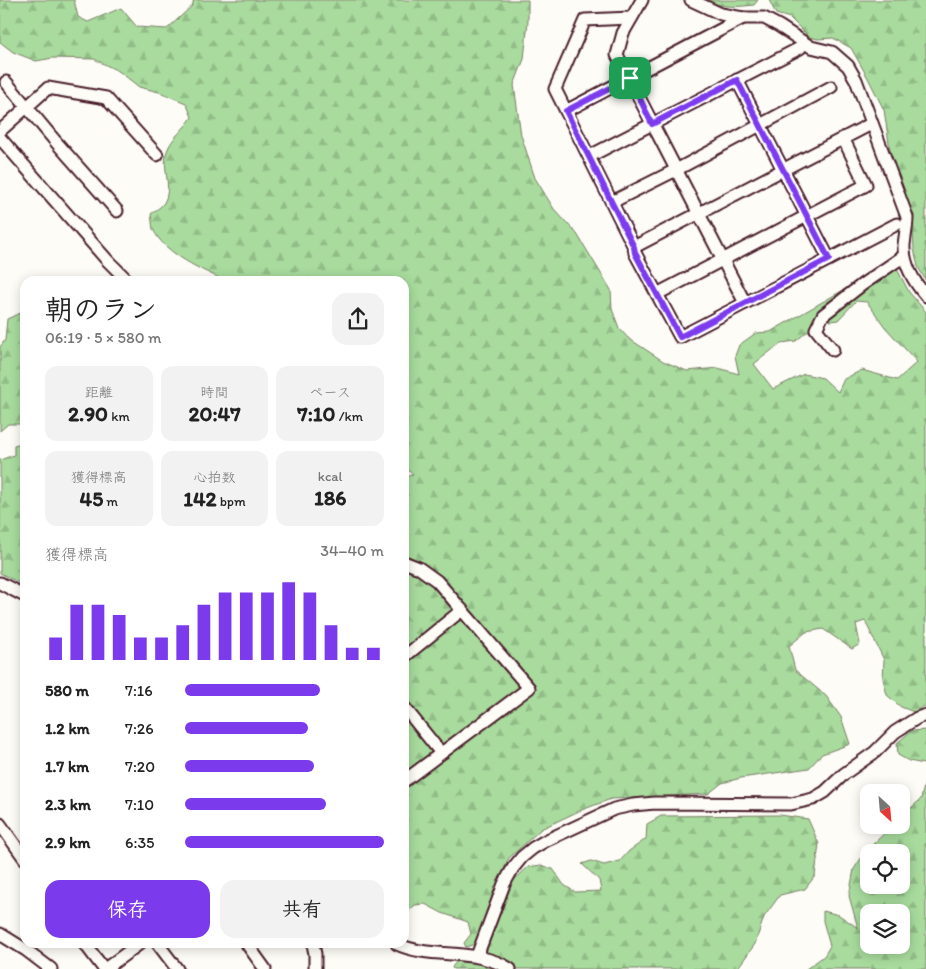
<!DOCTYPE html>
<html lang="ja">
<head>
<meta charset="utf-8">
<style>
  :root { --surface:#fff; --page:#f2f2f2; --text:#222; --muted:#767676; --accent:#7c3aed }
  body { margin:0; font-family:Itim,"Klee One",sans-serif; background:var(--page); color:var(--text); height:100vh; display:flex; flex-direction:column; font-size:19px; white-space:nowrap }
  * { box-sizing:border-box; margin:0 }
  p { font-size:16px; color:var(--muted) }
  .icon { flex:none; width:28px; height:28px; fill:none; stroke:currentColor; stroke-width:2; stroke-linecap:round; stroke-linejoin:round }
  .map { position:relative; flex:1; overflow:hidden }
  .drawer { position:absolute; left:20px; top:276px; width:389px; height:672px; display:flex; flex-direction:column; background:var(--surface); border-radius:15px; box-shadow:0 2px 12px #0003 }
  .drawer>* { flex:none }
  .needle { width:32px; rotate:154deg }
  .tools { position:absolute; left:860px; top:784px; display:grid; gap:10px }
  .tools a { display:grid; place-items:center; width:50px; height:50px; border-radius:10px; background:var(--surface); box-shadow:0 2px 12px #0003; font-size:25px }
  .pin { position:absolute; display:grid; place-items:center; width:42px; height:42px; color:#fff; margin:-21px; border-radius:10px; box-shadow:0 2px 8px #0006 }
  .round { display:grid; place-items:center; flex:none; width:52px; height:52px; border-radius:15px; background:var(--page) }
  .overview { display:flex; align-items:center; justify-content:space-between; height:85px; padding:0 25px }
  h1 { font-size:28px; font-weight:700; line-height:38px }
  .stats { display:grid; grid-template-columns:repeat(3,1fr); gap:8px; height:85px; padding:5px 25px }
  .stats div { display:grid; align-content:center; border-radius:12px; background:var(--page); text-align:center }
  .stats b { font-size:21px; font-weight:700 }
  .stats small { font-size:14px; font-weight:400 }
  .stats p { font-size:14px }
  .chart { height:140px; padding:10px 25px }
  .chart p { display:flex; justify-content:space-between }
  .chart svg { width:100%; height:90px; margin-top:5px; stroke:var(--accent); stroke-width:6 }
  .primary-button { display:flex; gap:10px; margin-top:auto; padding:10px 25px }
  .primary-button a { flex:1; height:58px; border-radius:15px; background:var(--accent); color:#fff; font-size:20px; font-weight:700; line-height:58px; text-align:center }
  .primary-button a+a { background:var(--page); color:var(--text) }
  ul { padding:0 25px; list-style:none; font-size:16px }
  li { display:grid; grid-template-columns:80px 60px 1fr; align-items:center; height:38px }
  li i { height:12px; border-radius:6px; background:var(--accent) }
  .map>svg:first-child { display:block }
  .forest { fill:url(#forest-firs); stroke:#797d64; fill-rule:evenodd }
  .lines { fill:none; stroke-linecap:round; stroke-linejoin:round }
  .minor-casing { stroke:#4a1f2b; stroke-width:15 }
  .minor { stroke:#fdfcf7; stroke-width:11 }
  .route-casing { stroke:#fff; stroke-width:10 }
  .route { stroke:#7c3aed; stroke-width:6 }
</style>
</head>
<body>
<div class="map">
<svg width="926" height="969" viewBox="0 0 926 969">
  <defs>
    <pattern id="forest-firs" width="22" height="20" patternUnits="userSpaceOnUse" patternTransform="scale(1.25)"><rect width="22" height="20" fill="#a8db9d"/><path d="M5 1l3.5 6h-7zM16 11l3.5 6h-7z" fill="#92bc87"/></pattern>
  </defs>
  <rect width="100%" height="100%" fill="#fdfcf7"/>
  <filter id="ink" filterUnits="userSpaceOnUse"><feTurbulence type="fractalNoise" baseFrequency=".02" numOctaves="2"/><feDisplacementMap in="SourceGraphic" scale="10" xChannelSelector="R" yChannelSelector="G"/><feConvolveMatrix kernelMatrix="1 2 1 2 8 2 1 2 1" color-interpolation-filters="sRGB"/></filter>
  <g filter="url(#ink)">
    <g class="forest">
      <path d="M 0,0 L 74,0 L 78,17 L 88,22 L 121,8 L 137,27 L 167,29 L 192,6 L 194,0 L 387,0 L 390,2 L 391,0 L 528,0 L 528,21 L 524,59 L 514,85 L 521,135 L 535,178 L 554,209 L 577,234 L 611,290 L 612,309 L 619,328 L 628,338 L 663,361 L 687,371 L 718,368 L 739,374 L 735,356 L 739,345 L 756,333 L 770,332 L 845,289 L 838,299 L 816,324 L 796,341 L 781,343 L 754,364 L 773,389 L 804,374 L 823,378 L 838,392 L 844,379 L 862,370 L 897,380 L 917,362 L 885,327 L 867,302 L 856,301 L 838,320 L 830,321 L 828,312 L 873,282 L 897,269 L 909,292 L 926,312 L 926,705 L 914,712 L 901,707 L 887,695 L 883,679 L 884,660 L 865,621 L 856,624 L 860,644 L 852,649 L 823,629 L 806,632 L 789,646 L 795,670 L 826,696 L 841,717 L 850,744 L 822,754 L 809,768 L 741,778 L 722,783 L 708,794 L 611,799 L 579,811 L 541,829 L 509,858 L 494,891 L 475,944 L 466,947 L 464,943 L 471,934 L 468,922 L 442,913 L 425,904 L 415,905 L 404,915 L 404,478 L 413,474 L 404,468 L 404,281 L 226,281 C 204,271 164,254 153,229 C 152,225 152,219 151,214 C 154,211 160,208 163,204 C 174,189 161,168 167,151 C 172,137 184,130 192,117 L 186,103 L 159,92 L 139,87 L 120,72 L 94,59 L 53,58 L 36,61 L 13,52 L 0,42 Z"/>
      <path d="M 706,0 L 758,0 L 754,5 C 738,7 721,8 706,0 Z"/>
      <path d="M 769,0 L 926,0 L 926,281 L 918,267 L 914,249 L 912,219 L 892,163 L 884,110 L 868,78 L 851,48 L 833,38 L 818,39 L 809,37 L 790,18 L 776,14 Z"/>
      <path d="M 25,311 L 25,427 L 23,424 L 8,424 L 0,431 L 0,347 L 5,340 L 7,319 Z"/>
      <path d="M 25,442 L 25,586 L 0,573 L 0,460 L 14,455 L 14,445 Z"/>
      <path d="M 926,730 L 926,771 L 924,764 L 909,761 L 898,755 L 897,743 L 911,731 Z"/>
      <path d="M 926,777 L 926,969 L 806,969 L 824,956 L 830,946 L 823,921 L 823,911 L 839,915 L 858,928 L 849,896 L 854,869 L 866,851 L 893,825 L 901,825 L 901,817 L 921,799 ZM 901,852 L 901,885 L 869,885 L 869,852 ZM 901,912 L 901,945 L 869,945 L 869,912 Z"/>
      <path d="M 780,815 L 808,819 L 819,844 L 815,876 L 805,889 L 780,895 L 764,917 L 755,944 L 737,969 L 453,969 L 452,967 L 457,961 L 481,964 L 513,881 L 528,867 L 541,865 L 553,869 L 564,885 L 575,892 L 601,891 L 599,880 L 582,864 L 591,861 L 604,865 L 620,861 L 629,851 L 646,839 L 647,824 L 661,816 Z"/>
    </g>
    <g class="lines">
      <defs>
        <g id="minor">
          <path d="M 642,0 L 623,33 L 617,55 L 745,303"/>
          <path d="M 691,0 L 721,14 L 743,18 L 764,18 L 779,26 L 811,47 L 832,52 L 848,66 L 856,80 L 907,217 C 907,227 905,235 904,245 C 903,264 914,282 926,296"/>
          <path d="M 631,18 L 585,20 L 555,89 L 634,247 L 635,253 L 680,337 L 897,224"/>
          <path d="M 737,80 L 829,259"/>
          <path d="M 6,82 L 56,142 L 117,211"/>
          <path d="M 566,111 L 743,18"/>
          <path d="M 0,131 L 48,88 L 106,98 L 157,155"/>
          <path d="M 0,138 L 107,260 L 128,281"/>
          <path d="M 590,156 L 800,48 L 804,43"/>
          <path d="M 612,202 L 676,170 L 831,87"/>
          <path d="M 634,247 L 871,124"/>
          <path d="M 657,294 L 866,185 L 843,138"/>
          <path d="M 833,350 L 816,329 L 823,315 L 863,284 L 904,256"/>
          <path d="M 404,562 L 419,568 L 437,581 L 529,688 L 404,781"/>
          <path d="M 0,583 L 25,596"/>
          <path d="M 404,657 L 462,610"/>
          <path d="M 404,707 L 441,753"/>
          <path d="M 0,824 L 25,859"/>
          <path d="M 0,934 L 26,950 L 51,969"/>
          <path d="M 85,944 L 104,969"/>
          <path d="M 158,944 L 177,969"/>
          <path d="M 247,944 L 265,969"/>
          <path d="M 313,944 L 315,954 L 315,969"/>
          <path d="M 397,944 C 431,960 476,947 510,969"/>
          <path d="M 477,956 L 504,884 L 513,868 L 522,857 L 533,848 L 545,841 L 614,809 L 633,805 L 655,803 L 791,804 L 813,799 L 825,792 L 844,774 L 875,752 L 895,732 L 917,718 L 926,715"/>
          <path d="M 105,969 L 139,944"/>
        </g>
      </defs>
      <use href="#minor" class="minor-casing"/>
      <use href="#minor" class="minor"/>
    </g>
  </g>
  <g class="lines" filter="url(#ink)">
    <defs>
      <path id="route" d="M 630,78 L 652,124 L 737,80 L 829,259 L 680,337 L 635,253 L 634,247 L 566,111 Z"/>
    </defs>
    <use href="#route" class="route-casing"/>
    <use href="#route" class="route"/>
  </g>
</svg>
<div class="tools">
<a><svg class="needle" viewBox="-14 -14 28 28"><path d="M0-13l5 13h-10z" fill="#e53935"/><path d="M0 13l5-13h-10z" fill="#767676"/></svg></a>
<a><svg class="icon" aria-label="locate" viewBox="0 0 24 24"><circle cx="12" cy="12" r="6"/><path d="M12 2v4M12 18v4M2 12h4M18 12h4"/></svg></a>
<a><svg class="icon" aria-label="layers" viewBox="0 0 24 24"><path d="M12 4l9 5-9 5-9-5zM3 14l9 5 9-5"/></svg></a>
</div>
<div class="pin" style="left:630px;top:78px;background:#1e9e55"><svg class="icon" aria-label="arrive" viewBox="0 0 24 24"><path d="M6 21V4h12l-3 4 3 4H6"/></svg></div>
<section class="drawer">
<div class="overview"><div><h1>朝のラン</h1><p>06:19 · 5 × 580 m</p></div><a class="round"><svg class="icon" aria-label="share" viewBox="0 0 24 24"><path d="M12 15V3M7 8l5-5 5 5M5 13v7h14v-7"/></svg></a></div>
<div class="stats">
<div><p>距離</p><b>2.90<small> km</small></b></div>
<div><p>時間</p><b>20:47</b></div>
<div><p>ペース</p><b>7:10<small> /km</small></b></div>
</div>
<div class="stats">
<div><p>獲得標高</p><b>45<small> m</small></b></div>
<div><p>心拍数</p><b>142<small> bpm</small></b></div>
<div><p>kcal</p><b>186</b></div>
</div>
<div class="chart"><p><span>獲得標高</span>34–40 m</p>
<svg viewBox="0 0 160 44" preserveAspectRatio="none"><path d="M5 44V33M15 44V17M25 44V17M35 44V22M45 44V33M55 44V33M65 44V27M75 44V17M85 44V11M95 44V11M105 44V11M115 44V6M125 44V11M135 44V27M145 44V38M155 44V38"/></svg>
</div>
<ul>
<li><b>580 m</b>7:16<i style="width:68%"></i></li>
<li><b>1.2 km</b>7:26<i style="width:62%"></i></li>
<li><b>1.7 km</b>7:20<i style="width:65%"></i></li>
<li><b>2.3 km</b>7:10<i style="width:71%"></i></li>
<li><b>2.9 km</b>6:35<i style="width:100%"></i></li>
</ul>
<div class="primary-button"><a>保存</a><a>共有</a></div>
</section>
</div>
</body>
</html>
